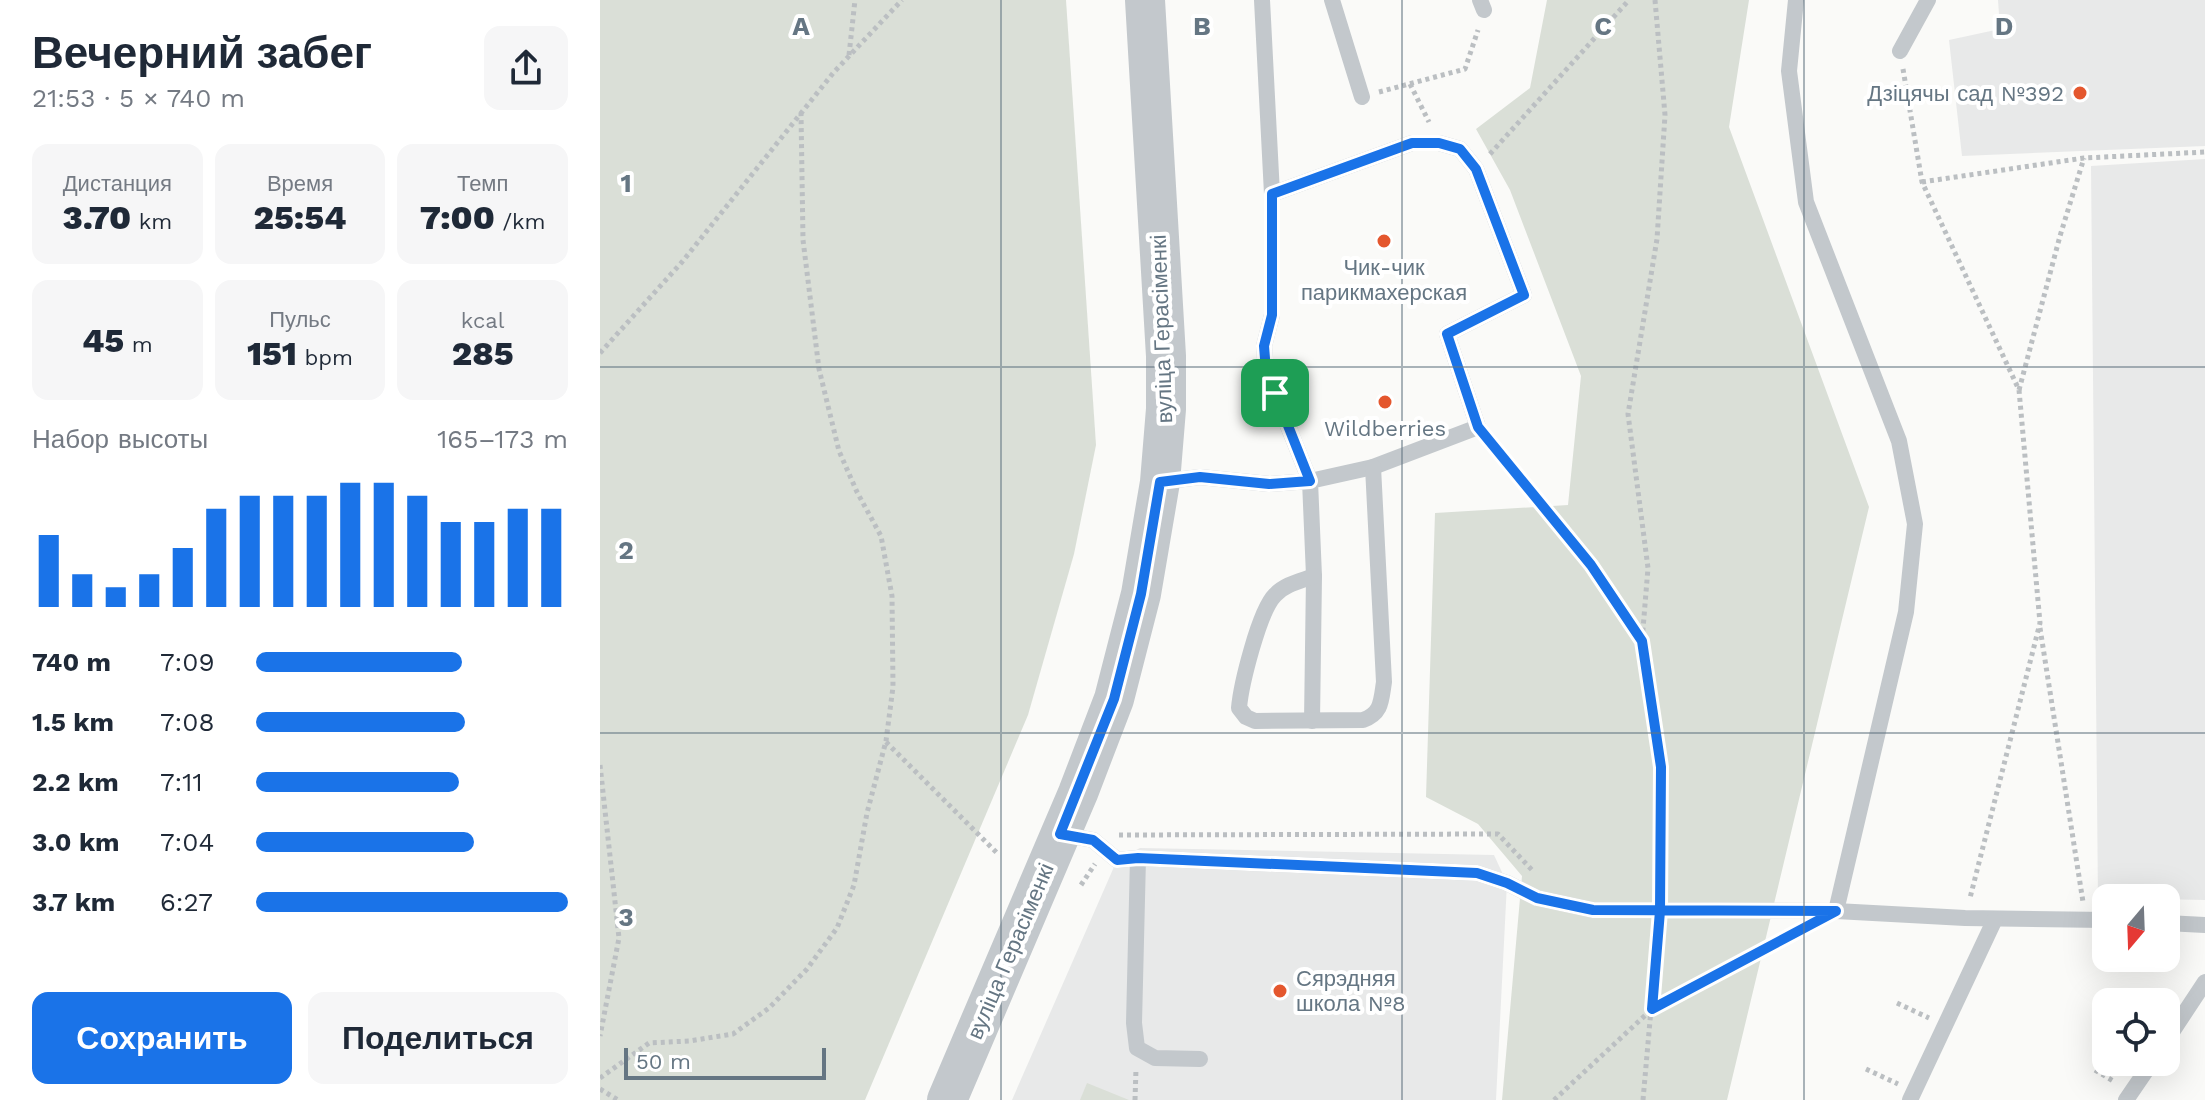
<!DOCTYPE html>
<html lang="ru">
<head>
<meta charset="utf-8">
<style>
  :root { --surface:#fff; --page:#f6f6f7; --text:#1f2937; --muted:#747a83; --accent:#1a73e8 }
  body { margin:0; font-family:"Work Sans",sans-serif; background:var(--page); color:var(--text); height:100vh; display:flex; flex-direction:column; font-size:30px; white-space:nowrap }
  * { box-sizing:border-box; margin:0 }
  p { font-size:26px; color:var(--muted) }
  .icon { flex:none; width:44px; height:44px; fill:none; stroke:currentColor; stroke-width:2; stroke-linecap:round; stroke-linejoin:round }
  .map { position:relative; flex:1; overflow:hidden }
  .panel { display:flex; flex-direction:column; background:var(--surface); width:600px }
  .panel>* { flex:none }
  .needle { width:52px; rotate:199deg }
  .controls { position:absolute; left:1492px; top:884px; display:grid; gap:16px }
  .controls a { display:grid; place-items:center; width:88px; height:88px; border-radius:16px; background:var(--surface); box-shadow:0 8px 32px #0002; font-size:40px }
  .scale { position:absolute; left:24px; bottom:20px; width:202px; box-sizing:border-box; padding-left:8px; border:4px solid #657683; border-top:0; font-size:22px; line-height:28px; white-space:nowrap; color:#657683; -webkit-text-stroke:6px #fff; paint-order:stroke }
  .pin { position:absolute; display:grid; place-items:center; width:68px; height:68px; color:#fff; margin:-34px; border-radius:16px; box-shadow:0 4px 12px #0006 }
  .round { display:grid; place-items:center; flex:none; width:84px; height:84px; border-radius:16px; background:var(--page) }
  .summary { display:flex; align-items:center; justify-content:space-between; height:136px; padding:0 32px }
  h1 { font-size:44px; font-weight:800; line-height:60px }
  .stats { display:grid; grid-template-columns:repeat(3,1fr); gap:12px; height:136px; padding:8px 32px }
  .stats div { display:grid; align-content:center; border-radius:16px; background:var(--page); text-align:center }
  .stats b { font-size:34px; font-weight:800 }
  .stats small { font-size:22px; font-weight:400 }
  .stats p { font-size:22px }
  .chart { height:224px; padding:16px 32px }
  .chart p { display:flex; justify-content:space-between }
  .chart svg { width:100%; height:144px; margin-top:8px; stroke:var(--accent); stroke-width:6 }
  .cta { display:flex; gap:16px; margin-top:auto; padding:16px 32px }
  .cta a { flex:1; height:92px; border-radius:16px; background:var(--accent); color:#fff; font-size:32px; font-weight:800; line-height:92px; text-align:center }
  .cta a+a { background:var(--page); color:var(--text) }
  ul { padding:0 32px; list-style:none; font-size:26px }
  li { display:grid; grid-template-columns:128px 96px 1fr; align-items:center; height:60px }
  li i { height:20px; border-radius:10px; background:var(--accent) }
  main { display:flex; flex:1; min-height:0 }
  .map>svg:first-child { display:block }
  .built { fill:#e8e9e9 }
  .green { fill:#dadfd7 }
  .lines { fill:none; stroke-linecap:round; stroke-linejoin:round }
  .path { stroke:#bbbfc2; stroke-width:5; stroke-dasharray:4 4; stroke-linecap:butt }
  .service { stroke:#c3c8cc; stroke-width:16 }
  .tertiary { stroke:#c3c8cc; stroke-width:40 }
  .route-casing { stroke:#fff; stroke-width:16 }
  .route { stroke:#1a73e8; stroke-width:10 }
  .grid { fill:none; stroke:#657683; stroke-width:2; stroke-opacity:0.55 }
  .poi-dot { fill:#e4572e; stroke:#fff; stroke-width:3 }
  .labels { text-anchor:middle; stroke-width:8; stroke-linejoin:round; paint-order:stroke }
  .poi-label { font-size:22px; fill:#657683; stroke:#fff }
  .street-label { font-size:22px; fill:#657683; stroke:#fff }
  .grid-label { font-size:26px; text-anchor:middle; font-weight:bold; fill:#657683; stroke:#fff; stroke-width:8; stroke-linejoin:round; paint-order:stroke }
</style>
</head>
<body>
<main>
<section class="panel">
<div class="summary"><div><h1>Вечерний забег</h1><p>21:53 · 5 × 740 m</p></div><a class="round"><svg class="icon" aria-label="share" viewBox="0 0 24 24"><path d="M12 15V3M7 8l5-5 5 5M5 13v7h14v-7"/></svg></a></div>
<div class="stats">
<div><p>Дистанция</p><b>3.70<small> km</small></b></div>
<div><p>Время</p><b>25:54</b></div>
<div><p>Темп</p><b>7:00<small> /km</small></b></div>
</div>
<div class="stats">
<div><b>45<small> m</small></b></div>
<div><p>Пульс</p><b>151<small> bpm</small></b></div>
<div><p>kcal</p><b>285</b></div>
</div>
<div class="chart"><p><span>Набор высоты</span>165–173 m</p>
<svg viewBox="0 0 160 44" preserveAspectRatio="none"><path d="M5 44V22M15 44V34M25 44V38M35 44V34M45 44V26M55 44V14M65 44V10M75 44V10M85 44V10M95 44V6M105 44V6M115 44V10M125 44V18M135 44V18M145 44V14M155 44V14"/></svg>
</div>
<ul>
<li><b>740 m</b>7:09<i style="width:66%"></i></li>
<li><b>1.5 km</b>7:08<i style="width:67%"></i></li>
<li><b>2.2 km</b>7:11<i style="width:65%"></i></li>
<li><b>3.0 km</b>7:04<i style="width:70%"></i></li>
<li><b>3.7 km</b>6:27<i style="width:100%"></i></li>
</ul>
<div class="cta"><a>Сохранить</a><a>Поделиться</a></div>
</section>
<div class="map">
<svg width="1605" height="1100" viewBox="0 0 1605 1100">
  <rect width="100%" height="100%" fill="#fafaf8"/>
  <g class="built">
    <path d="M 1398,0 L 1605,0 L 1605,146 L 1362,156 L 1349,40 L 1400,29 Z"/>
    <path d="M 1605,159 L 1605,900 L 1506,898 L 1506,901 L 1498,901 L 1491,166 Z"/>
    <path d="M 540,848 L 894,855 L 907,883 L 896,1100 L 412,1100 L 517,860 Z"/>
  </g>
  <g class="green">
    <path d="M 0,0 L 466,0 L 496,445 L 474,554 L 428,715 L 265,1100 L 0,1100 Z"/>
    <path d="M 947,0 L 1149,0 L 1129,127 L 1269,507 L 1127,1100 L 902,1100 L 922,876 L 878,824 L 826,797 L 835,513 L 968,505 L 981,376 L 910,190 L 876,129 L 930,88 Z"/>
    <path d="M 487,1083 L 529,1100 L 480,1100 Z"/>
  </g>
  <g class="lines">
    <g class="path">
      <path d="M 1055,0 L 1065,115 L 1057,239 L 1028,414 L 1048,568 L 1042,641 L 1061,767 L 1060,892"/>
      <path d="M 249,55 L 255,0"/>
      <path d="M 1303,69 L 1322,182 L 1419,390 L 1440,623 L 1370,898"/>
      <path d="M 810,84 L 829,122"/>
      <path d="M 779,92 L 865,69 L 878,30"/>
      <path d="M 890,154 L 1029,0"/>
      <path d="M 1322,182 L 1484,158 L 1605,152"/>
      <path d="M 0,353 L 82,262 L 234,72 L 302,0"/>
      <path d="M 1419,390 L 1460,236 L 1484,158"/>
      <path d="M 891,443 L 991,565 L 1042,641"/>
      <path d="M 1440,628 L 1483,902"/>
      <path d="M 286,742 L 398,854"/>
      <path d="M 0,765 L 19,938 L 0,1036"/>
      <path d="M 519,835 L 898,834 L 932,870"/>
      <path d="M 481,885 L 495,864"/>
      <path d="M 1297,1003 L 1329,1018"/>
      <path d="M 1266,1069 L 1298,1084"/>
      <path d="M 1495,1070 L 1515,1082"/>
      <path d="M 0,1078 L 49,1043 L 89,1041 L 133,1034 L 169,1008 L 207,969 L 237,928 L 254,885 L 267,813 L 286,741 L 293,687 L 292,596 L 281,536 L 257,492 L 239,451 L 219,369 L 203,240 L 201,113"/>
      <path d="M 0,1089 L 18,1100"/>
      <path d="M 535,1100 L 536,1069"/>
      <path d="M 954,1100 L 1052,1009 L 1194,933"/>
      <path d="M 1043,1100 L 1058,930"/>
    </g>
    <g class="service">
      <path d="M 662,0 L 672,194"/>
      <path d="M 732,0 L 762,97"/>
      <path d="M 880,0 L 884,10"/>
      <path d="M 1196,0 L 1189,71 L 1206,202 L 1299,441 L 1315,524 L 1306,612 L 1236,911"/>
      <path d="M 1300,51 L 1328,0"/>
      <path d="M 560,482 L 600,477 L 669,484 L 710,481 L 773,467 L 878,427 L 847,334 L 924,295 L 876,169 L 860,149 L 839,143 L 812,143 L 672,194 L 672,315 L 664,346 L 666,371 L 710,481 L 714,576 L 712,721"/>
      <path d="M 714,576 C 701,581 685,584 675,595 C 659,611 641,685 639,708 L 646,717 L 655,721 L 763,720 C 782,713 781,701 784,682 L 773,467"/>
      <path d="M 460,834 L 493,840 L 517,860 L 538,858 L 877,873 L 907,883 L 937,898 L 993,910 L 1236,911 L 1365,918 L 1506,920"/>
      <path d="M 538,858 L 534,1023 L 537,1048 L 555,1058 L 600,1059"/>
      <path d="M 1566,923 L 1605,925"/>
      <path d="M 1566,1041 L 1605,982"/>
      <path d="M 1310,1100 L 1395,919"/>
      <path d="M 1526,1100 L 1552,1062"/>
    </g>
    <path class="tertiary" d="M 347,1100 L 478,793 L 514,699 L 541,594 L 560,482 L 566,409 L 566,356 L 545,0"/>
  </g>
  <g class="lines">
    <defs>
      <path id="route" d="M 675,393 L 710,481 L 669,484 L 600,477 L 560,482 L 541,594 L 514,699 L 460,834 L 493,840 L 517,860 L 538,858 L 877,873 L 907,883 L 937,898 L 993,910 L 1236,911 L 1052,1009 L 1060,911 L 1061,767 L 1042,641 L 991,565 L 878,427 L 847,334 L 924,295 L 876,169 L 860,149 L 839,143 L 812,143 L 672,194 L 672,315 L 664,346 L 666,371 L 675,393"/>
    </defs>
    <use href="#route" class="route-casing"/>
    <use href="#route" class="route"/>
  </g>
  <path class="grid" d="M 401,0 L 401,1100M 802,0 L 802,1100M 1204,0 L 1204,1100M 0,367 L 1605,367M 0,733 L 1605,733"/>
  <g class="poi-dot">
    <circle cx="1480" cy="93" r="8"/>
    <circle cx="784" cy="241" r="8"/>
    <circle cx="785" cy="402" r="8"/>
    <circle cx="680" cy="991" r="8"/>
  </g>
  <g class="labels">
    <g class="poi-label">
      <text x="1464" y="101" text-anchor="end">Дзіцячы сад №392</text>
      <text x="784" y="275">Чик-чик<tspan x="784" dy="25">парикмахерская</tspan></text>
      <text x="785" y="436">Wildberries</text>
      <text x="696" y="986" text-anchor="start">Сярэдняя<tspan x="696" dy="25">школа №8</tspan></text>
    </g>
    <g class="street-label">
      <text transform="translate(561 329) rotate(-92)" y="8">вуліца Герасіменкі</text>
      <text transform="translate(410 951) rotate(-67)" y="8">вуліца Герасіменкі</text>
    </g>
  </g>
  <g class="grid-label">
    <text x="201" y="35">A</text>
    <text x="602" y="35">B</text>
    <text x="1003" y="35">C</text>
    <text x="1404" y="35">D</text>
    <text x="26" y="192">1</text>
    <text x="26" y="559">2</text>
    <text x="26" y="926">3</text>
  </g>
</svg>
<div class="controls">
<a><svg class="needle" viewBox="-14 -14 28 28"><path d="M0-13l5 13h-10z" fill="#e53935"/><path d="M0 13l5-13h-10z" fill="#747a83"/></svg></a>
<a><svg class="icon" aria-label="locate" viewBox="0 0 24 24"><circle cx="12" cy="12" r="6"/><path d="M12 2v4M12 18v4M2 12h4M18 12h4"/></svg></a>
</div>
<div class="scale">50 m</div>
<div class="pin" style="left:675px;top:393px;background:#1e9e55"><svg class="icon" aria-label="arrive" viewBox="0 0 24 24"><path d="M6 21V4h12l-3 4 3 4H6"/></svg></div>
</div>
</main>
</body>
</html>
